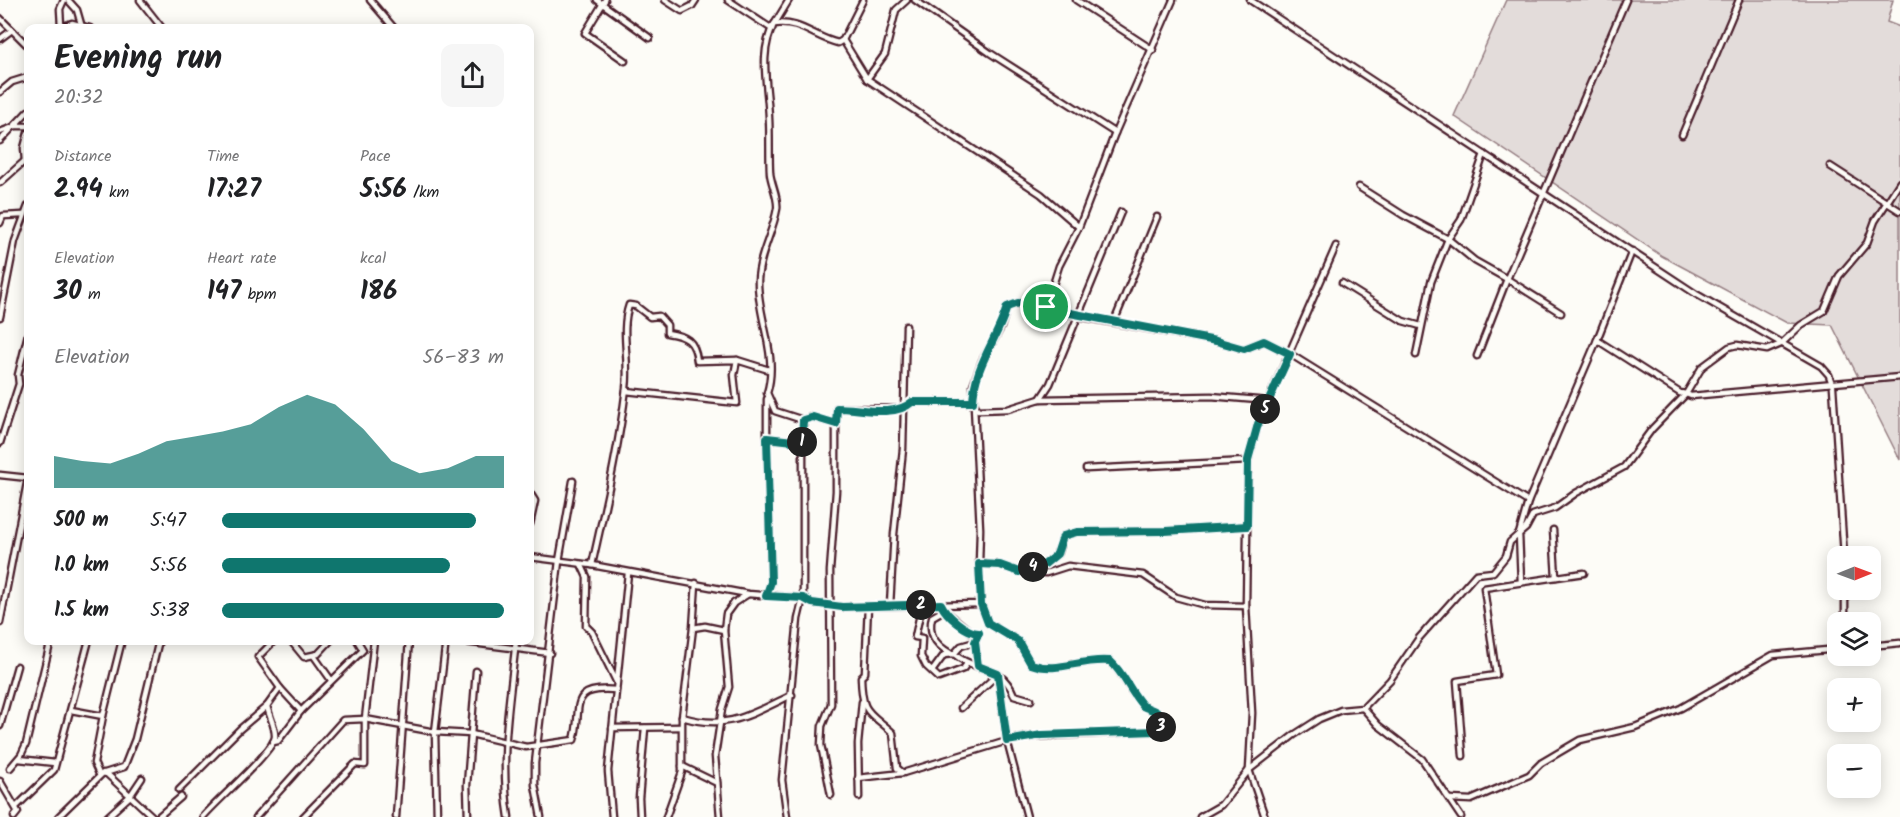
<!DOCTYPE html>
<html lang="en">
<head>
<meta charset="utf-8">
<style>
  :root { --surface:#fff; --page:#f6f6f6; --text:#202124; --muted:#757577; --accent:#0f766e }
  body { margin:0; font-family:Kalam,sans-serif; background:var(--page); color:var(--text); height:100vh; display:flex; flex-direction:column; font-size:22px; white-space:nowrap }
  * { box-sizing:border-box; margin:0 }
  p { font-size:20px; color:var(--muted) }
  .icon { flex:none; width:33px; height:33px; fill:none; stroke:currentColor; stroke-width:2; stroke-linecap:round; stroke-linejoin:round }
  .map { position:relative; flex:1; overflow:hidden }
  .panel { position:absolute; left:24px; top:24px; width:510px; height:621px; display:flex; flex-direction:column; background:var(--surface); border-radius:12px; box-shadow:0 3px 15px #0003 }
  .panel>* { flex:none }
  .needle { width:39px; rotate:89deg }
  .fabs { position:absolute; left:1827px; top:546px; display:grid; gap:12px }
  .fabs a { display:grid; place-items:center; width:54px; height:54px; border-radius:12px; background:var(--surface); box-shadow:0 3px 15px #0003; font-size:30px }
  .pin { position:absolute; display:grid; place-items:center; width:51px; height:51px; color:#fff; margin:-26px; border:3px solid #fff; border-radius:50%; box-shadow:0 2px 6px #0007 }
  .km { position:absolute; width:30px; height:30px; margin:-15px; border-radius:50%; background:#222; color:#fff; font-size:16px; line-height:30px; text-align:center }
  .round { display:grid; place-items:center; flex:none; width:63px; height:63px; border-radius:12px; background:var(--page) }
  .overview { display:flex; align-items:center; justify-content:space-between; height:102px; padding:0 30px }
  h1 { font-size:33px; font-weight:700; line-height:45px }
  .metrics { display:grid; grid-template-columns:repeat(3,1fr); gap:9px; height:102px; padding:6px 30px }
  .metrics div { display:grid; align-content:center }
  .metrics b { font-size:26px; font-weight:700 }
  .metrics small { font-size:16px; font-weight:400 }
  .metrics p { font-size:16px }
  .chart { height:168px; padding:12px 30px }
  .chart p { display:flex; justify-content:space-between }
  .chart svg { width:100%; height:108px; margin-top:6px; fill:var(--accent); opacity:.7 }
  ul { padding:0 30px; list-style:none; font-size:20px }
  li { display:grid; grid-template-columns:96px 72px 1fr; align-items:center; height:45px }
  li i { height:15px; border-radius:8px; background:var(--accent) }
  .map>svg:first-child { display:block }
  .green { fill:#e3dcda; stroke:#967e82; stroke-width:1.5 }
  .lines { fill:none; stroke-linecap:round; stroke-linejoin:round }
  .street-casing { stroke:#4a1f2b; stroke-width:9 }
  .street { stroke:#fdfcf7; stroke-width:4.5 }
  .route-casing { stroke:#fff; stroke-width:12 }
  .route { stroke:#0f766e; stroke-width:8 }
</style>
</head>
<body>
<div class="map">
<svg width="1900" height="817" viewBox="0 0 1900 817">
  <rect width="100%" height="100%" fill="#fdfcf7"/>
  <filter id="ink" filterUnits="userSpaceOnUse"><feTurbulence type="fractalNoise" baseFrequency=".0167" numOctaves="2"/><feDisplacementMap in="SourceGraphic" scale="12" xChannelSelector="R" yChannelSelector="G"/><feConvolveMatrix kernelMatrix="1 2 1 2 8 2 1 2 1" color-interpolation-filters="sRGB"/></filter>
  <g filter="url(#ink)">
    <path class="green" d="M 1506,0 L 1893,0 L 1887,22 L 1900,27 L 1900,460 L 1832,325 L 1787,323 L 1662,256 L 1454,116 Z"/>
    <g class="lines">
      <defs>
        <g id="street">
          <path d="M 68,0 L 77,10 L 81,24"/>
          <path d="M 140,0 L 162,28"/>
          <path d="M 370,0 L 394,28"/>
          <path d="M 597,0 L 650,38"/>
          <path d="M 605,0 L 585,33 L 625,61"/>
          <path d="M 665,0 L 682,11 L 692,6 L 696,0"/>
          <path d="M 728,0 L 772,29"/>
          <path d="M 915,0 L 990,53 L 1115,133"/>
          <path d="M 1076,0 L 1153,50"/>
          <path d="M 1250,0 L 1696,294 L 1821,366 L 1829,375 L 1833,387 L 1844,556"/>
          <path d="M 0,18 L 28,46"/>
          <path d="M 775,23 L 789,0"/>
          <path d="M 61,26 L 60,9 L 64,0"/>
          <path d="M 59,28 L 72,23 L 90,28"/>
          <path d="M 0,39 L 12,30"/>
          <path d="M 843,40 L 867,79 L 1041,194 L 1079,227"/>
          <path d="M 867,79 L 885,54 L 896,10 L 907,0"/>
          <path d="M 0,92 L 12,82 L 28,77"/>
          <path d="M 0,132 L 16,126 L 28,126"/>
          <path d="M 1682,135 L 1739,0"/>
          <path d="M 0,141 L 28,111"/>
          <path d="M 25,161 L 24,148 L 28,133"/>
          <path d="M 1830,166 L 1900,211"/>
          <path d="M 0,183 L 28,158"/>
          <path d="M 1359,187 L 1403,215 L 1448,239 L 1475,261 L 1507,279 L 1477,356"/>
          <path d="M 0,223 L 3,216 L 23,215"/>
          <path d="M 1342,283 L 1403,321 L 1421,326"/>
          <path d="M 1046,307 L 1059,266 L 1079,227 L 1115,133 L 1173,0"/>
          <path d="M 1561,313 L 1507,279 L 1626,0"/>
          <path d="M 0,317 L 15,241 L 28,206"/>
          <path d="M 1114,322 L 1157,217"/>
          <path d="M 1597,340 L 1680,393 L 1686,394 L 1702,367 L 1729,347 L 1737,345 L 1767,350 L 1781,344 L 1801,325 L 1824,311 L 1839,276 L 1867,243 L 1875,221 L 1900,182"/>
          <path d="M 1416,355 L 1431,282 L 1448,239 L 1461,220 L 1484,154"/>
          <path d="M 626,391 L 737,403 L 734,375 L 737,360"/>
          <path d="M 767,399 L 767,438 L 802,442"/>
          <path d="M 1040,399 L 1050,384 L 1121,212"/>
          <path d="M 803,420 L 775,411 L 767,393 C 779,355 757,317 758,280 C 759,255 773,232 777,209 C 779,199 771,184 770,173 C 769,155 770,137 769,118 C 768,86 758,54 774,24 C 800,20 815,38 838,43 L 843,40 L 863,0"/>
          <path d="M 0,443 L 19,384 L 18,375 L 28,334"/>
          <path d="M 1086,469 L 1248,461"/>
          <path d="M 0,475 L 28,478"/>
          <path d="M 530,493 L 535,501 L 530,524"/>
          <path d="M 1553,530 L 1556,577"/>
          <path d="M 530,557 L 592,565 L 748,594 L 803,598 L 812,603 L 842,607 L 981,604 L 979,564 L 1000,565 L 1019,572 L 1045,564 L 1057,554 L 1063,536 L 1077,532 L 1165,531 L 1247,526"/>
          <path d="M 581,564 L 587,577 L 586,626 L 592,632 L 616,681"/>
          <path d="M 979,564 L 980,529 L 973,385 L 982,361 L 1001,327 L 1007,307 L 1018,303 L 1046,307 L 1077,316 L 1216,341 L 1244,349 L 1264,341 L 1290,354 L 1528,502 L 1597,340 L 1632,251"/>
          <path d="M 592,565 C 605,506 619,447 626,388 C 630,361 620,331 629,305 L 636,306 L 650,317 L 659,316 L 667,325 L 667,333 C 686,336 695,340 697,361 L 737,360 L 769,370"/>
          <path d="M 1024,572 L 1046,573 L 1068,566 L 1143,575 L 1176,597 L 1205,605 L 1246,606"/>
          <path d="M 1521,582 L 1519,534 L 1526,528 L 1533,515 L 1555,508 L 1576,493 L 1624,467 L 1652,429 L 1686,394 L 1691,396 L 1900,377"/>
          <path d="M 1845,590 L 1845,622"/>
          <path d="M 766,596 L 771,583 L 767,438"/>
          <path d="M 890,605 L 894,534 L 903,449 L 906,326"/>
          <path d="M 922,605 L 915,637 L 922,638 L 921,656 L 926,666 L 939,678 L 963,669 L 966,665"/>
          <path d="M 868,606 L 865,673 L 861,677 C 862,715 868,710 893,733 L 897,768 L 903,773 L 1007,741 L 1027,737 L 1157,731 L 1164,725 C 1162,711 1154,711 1143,706 C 1130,692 1123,673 1110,661 C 1080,658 1058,674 1031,664 L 1018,641 L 988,623 L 981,604"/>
          <path d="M 0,623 L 28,478"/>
          <path d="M 693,628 L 696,583"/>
          <path d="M 290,640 L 304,657 L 318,654 L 331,640"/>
          <path d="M 449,640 L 550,653"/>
          <path d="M 975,642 L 978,666"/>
          <path d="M 1870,646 L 1900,643"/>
          <path d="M 954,654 C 976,673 1001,663 1014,695 L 1031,700"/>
          <path d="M 314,656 L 331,680"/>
          <path d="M 933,670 L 944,655 L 954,654 L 961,646 L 975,642 L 979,633 L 972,633 L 944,610 L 932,617 C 928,633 934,644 950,653"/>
          <path d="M 998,674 L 1007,741 L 1027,817"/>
          <path d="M 280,688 L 301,711 L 363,650 L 357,640"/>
          <path d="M 961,708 L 998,674"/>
          <path d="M 1363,708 L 1378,725 L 1422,759 L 1461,817"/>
          <path d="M 71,710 L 103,716 L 94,763 L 99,774"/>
          <path d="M 103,716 L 122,640"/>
          <path d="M 682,717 C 729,731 751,714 792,695"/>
          <path d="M 0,726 L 17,666"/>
          <path d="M 612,728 L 681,727"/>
          <path d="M 273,742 L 278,741 L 301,711"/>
          <path d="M 1463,756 L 1457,681 L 1496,675 L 1484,588 L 1584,573"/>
          <path d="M 19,759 L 55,763"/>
          <path d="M 682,766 L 717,783"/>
          <path d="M 10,768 L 21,755 L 26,744 L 51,640"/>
          <path d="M 105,773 L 124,767 L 135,739 L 159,640"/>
          <path d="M 858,778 L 903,773"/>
          <path d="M 0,781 L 18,812 L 14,817"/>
          <path d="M 179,790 L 240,729 L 267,706"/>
          <path d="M 831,795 L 821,745 L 822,726 L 831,704 L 830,571 L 836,491 L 836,424"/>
          <path d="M 859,797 L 858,744 L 862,702"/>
          <path d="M 1450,799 L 1471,800 L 1529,775 L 1541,763 L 1580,740 L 1635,727 L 1681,708 L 1773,655 L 1838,649"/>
          <path d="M 16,807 L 54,770 L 89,640"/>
          <path d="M 58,817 L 103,773 L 107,774 L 153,817"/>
          <path d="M 107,817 L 130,796 L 142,778"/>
          <path d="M 158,817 L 181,797"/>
          <path d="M 203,817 C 216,801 272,753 275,737 C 276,728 269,716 267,706 L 280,688 L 258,657 L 275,640"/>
          <path d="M 256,817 L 343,720 L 365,719 L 435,732 L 471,734 L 526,747 L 574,740 C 583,709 566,686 616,690"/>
          <path d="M 303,817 L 355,764 L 365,765 L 365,719 L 374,640"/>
          <path d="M 396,817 L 409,640"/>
          <path d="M 437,817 L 435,732 L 446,640"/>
          <path d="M 468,817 L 467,785 L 476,671"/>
          <path d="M 509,817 C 499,757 510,700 516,640"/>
          <path d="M 541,817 L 535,785 L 535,763 L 559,561 L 573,481"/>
          <path d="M 612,817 L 608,771 L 628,573"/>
          <path d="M 640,817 L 639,798 L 645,728"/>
          <path d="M 666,817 L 682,772 L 682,717 L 693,628 L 705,626 L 724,630"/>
          <path d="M 720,817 L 715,756 L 722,709 L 729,687 L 724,630 L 726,614 L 734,603 L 748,594"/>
          <path d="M 787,817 L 782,780 L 798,619 L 803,598 L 803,420 L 812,417 L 836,424 L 837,408 L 903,409 L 912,402 L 973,402 L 978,410 L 1008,409 L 1040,399 L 1211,396 L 1269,401"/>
          <path d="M 1200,817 L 1221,805 L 1249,770 L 1294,735 L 1319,719 L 1341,710 L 1363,708 L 1390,680 L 1419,638 L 1476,574 L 1493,572 L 1506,556 L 1510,542 L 1519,534 L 1528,502"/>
          <path d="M 1265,817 L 1249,770 L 1252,713 L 1246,606 L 1248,461 L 1258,424 L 1336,246"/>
        </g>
      </defs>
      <use href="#street" class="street-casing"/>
      <use href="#street" class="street"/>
    </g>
  </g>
  <g class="lines" filter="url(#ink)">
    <defs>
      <path id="route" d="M 1018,303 L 1216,341 L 1244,349 L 1264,341 L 1290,354 L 1258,424 L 1248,460 L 1247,526 L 1165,531 L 1077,532 L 1063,536 L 1057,554 L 1045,564 L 1019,572 L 1000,565 L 979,564 L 981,604 L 988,623 L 1018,641 L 1031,664 C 1059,674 1079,658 1110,661 C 1124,673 1130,692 1143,706 C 1154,711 1162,711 1164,725 L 1157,731 L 1042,735 L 1007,741 L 998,674 L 978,666 L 975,642 L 979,633 C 966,633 946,615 941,604 L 842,607 L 812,603 L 803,598 L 766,596 L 771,582 L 767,438 L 802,442 L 803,420 L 813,417 L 836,424 L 837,408 C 861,408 894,418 912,402 L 973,402 C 974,366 997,340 1007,307 Z"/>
    </defs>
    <use href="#route" class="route-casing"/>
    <use href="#route" class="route"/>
  </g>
</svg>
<div class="fabs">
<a><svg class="needle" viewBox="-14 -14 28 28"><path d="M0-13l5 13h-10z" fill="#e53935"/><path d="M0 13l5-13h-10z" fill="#757577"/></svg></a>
<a><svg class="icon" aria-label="layers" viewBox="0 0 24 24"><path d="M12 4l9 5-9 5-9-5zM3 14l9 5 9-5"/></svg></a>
<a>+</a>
<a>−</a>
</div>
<div class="pin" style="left:1046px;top:307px;background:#1e9e55"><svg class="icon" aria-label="arrive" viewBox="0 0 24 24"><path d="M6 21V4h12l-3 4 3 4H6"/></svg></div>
<b class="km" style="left:802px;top:442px">1</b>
<b class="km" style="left:921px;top:605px">2</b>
<b class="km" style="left:1161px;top:727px">3</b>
<b class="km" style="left:1033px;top:567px">4</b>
<b class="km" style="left:1265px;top:409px">5</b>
<section class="panel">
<div class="overview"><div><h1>Evening run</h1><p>20:32</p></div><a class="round"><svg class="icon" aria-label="share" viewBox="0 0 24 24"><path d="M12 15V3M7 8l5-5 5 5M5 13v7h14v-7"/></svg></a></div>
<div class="metrics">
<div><p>Distance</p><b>2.94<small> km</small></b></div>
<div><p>Time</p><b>17:27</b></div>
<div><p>Pace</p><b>5:56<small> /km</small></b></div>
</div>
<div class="metrics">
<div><p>Elevation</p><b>30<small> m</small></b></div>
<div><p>Heart rate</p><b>147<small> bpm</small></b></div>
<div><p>kcal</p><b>186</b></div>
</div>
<div class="chart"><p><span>Elevation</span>56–83 m</p>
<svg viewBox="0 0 160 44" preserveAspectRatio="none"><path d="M0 44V31L10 33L20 34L30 30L40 25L50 23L60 21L70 18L80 11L90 6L100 10L110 20L120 33L130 38L140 36L150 31L160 31V44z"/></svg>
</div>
<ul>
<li><b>500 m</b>5:47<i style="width:90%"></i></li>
<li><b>1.0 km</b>5:56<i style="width:81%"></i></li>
<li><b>1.5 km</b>5:38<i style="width:100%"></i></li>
</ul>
</section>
</div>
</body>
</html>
